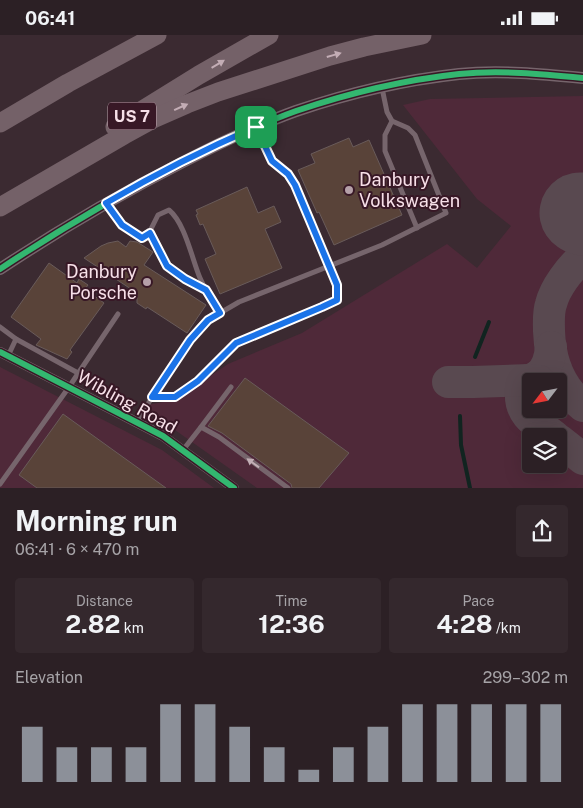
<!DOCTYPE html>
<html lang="en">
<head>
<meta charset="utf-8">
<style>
  :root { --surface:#2c2025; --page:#34282d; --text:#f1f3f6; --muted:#a6a3a7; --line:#483e42; --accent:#8c9099 }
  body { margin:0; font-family:"Public Sans",sans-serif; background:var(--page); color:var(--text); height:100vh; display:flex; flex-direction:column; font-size:19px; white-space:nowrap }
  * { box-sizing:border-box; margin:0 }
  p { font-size:16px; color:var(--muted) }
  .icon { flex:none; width:28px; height:28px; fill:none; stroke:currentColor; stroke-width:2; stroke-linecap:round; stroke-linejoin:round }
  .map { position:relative; height:453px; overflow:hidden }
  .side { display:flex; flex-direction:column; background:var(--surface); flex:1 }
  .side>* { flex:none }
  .needle { width:32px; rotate:238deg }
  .buttons { position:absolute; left:522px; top:338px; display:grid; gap:10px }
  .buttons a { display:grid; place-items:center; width:45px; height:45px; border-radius:5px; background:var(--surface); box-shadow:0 5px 20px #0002,0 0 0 1px var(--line); font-size:25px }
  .pin { position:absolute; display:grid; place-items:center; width:42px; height:42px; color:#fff; margin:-21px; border-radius:10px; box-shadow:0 2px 8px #0006 }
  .round { display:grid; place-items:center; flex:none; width:52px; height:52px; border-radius:5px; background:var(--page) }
  .headline { display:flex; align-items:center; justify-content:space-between; height:85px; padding:0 15px }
  h1 { font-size:28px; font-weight:700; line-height:38px }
  .stats { display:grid; grid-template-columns:repeat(3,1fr); gap:8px; height:85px; padding:5px 15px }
  .stats div { display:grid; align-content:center; border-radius:5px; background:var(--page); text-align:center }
  .stats b { font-size:25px; font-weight:700 }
  .stats small { font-size:14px; font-weight:400 }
  .stats p { font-size:14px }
  .chart { height:140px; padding:10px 15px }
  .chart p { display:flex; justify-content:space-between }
  .chart svg { width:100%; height:90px; margin-top:5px; stroke:var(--accent); stroke-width:6 }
  .status { display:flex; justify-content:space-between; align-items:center; height:35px; padding:0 25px; background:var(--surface); direction:ltr }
  .status svg { height:14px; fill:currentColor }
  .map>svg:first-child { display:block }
  .built { fill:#4f2939; fill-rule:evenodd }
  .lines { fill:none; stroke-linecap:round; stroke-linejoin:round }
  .stream { stroke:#112420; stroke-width:4 }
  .taxiway { stroke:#594950; stroke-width:32 }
  .runway { stroke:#594950; stroke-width:81 }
  .building { fill:#594339; stroke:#695b5a }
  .service { stroke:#76656c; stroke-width:5 }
  .minor { stroke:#76656c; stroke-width:10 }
  .tertiary { stroke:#76656c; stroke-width:12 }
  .motorway { stroke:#746168; stroke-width:19 }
  .cycleway-casing { stroke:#381826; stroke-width:9 }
  .cycleway { stroke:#33b770; stroke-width:6 }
  .oneway { fill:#c3adb5 }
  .oneway2 { fill:#c3afb6 }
  .route-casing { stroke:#fff; stroke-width:10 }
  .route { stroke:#1a73e8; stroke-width:6 }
  .poi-dot { fill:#b5a0a8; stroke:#381826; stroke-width:2 }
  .labels { text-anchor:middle; stroke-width:4; stroke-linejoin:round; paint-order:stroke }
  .shield { fill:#381826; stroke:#bea4ae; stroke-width:1 }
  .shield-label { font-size:16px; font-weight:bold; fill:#f7e0e8 }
  .poi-label { font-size:18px; fill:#f7e0e8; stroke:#381826; text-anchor:start }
  .street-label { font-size:18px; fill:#f7e0e8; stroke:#381826 }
</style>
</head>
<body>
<div class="status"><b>06:41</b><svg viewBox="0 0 49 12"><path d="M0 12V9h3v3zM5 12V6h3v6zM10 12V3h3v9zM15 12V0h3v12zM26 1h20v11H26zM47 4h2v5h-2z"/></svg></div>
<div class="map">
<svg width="583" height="453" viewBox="0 0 583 453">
  <rect width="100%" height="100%" fill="#3b2a31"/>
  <g class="built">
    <path d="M 583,61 L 583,453 L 257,453 L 141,371 L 175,365 L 228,329 L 302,298 L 447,209 L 477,233 L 511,191 L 477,164 L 403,70 L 430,64 ZM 531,346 L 559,346 L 559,374 L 531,374 ZM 531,401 L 559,401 L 559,429 L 531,429 Z"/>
    <path d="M 0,332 L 162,415 L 214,453 L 0,453 Z"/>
  </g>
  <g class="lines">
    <g class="stream">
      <path d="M 475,322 L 489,287"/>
      <path d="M 460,381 L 461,410 L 470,453"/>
    </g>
    <g class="taxiway">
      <path d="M 583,222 C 570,233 555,253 551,269 C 548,278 549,288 549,296 C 550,326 559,352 583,371"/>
      <path d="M 551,312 C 550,323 547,336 536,342 C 533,344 528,345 525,347 C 522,349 522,354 521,357 C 519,381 538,389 554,401"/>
      <path d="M 448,347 L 473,347 L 529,345 L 539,346"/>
      <path d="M 559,405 L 583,424"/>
    </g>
    <path class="runway" d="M 580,178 L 583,180"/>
  </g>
  <g class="building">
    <path d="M 349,103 L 353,112 L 369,105 L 402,180 L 334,210 L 319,177 L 317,178 L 298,135 L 315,128 L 311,119 Z"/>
    <path d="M 247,152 L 258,178 L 274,171 L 281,187 L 265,194 L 282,233 L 220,259 L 205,224 L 216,219 L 203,189 L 200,190 L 196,180 L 198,179 L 196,175 Z"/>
    <path d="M 118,206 L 126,212 L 130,206 L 137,207 L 153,217 L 144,230 L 206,270 L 187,298 L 147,272 L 146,274 L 137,268 L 137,258 L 84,223 L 101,211 L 108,208 Z"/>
    <path d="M 49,228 L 77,248 L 79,244 L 88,250 L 85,254 L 104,268 L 70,315 L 72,317 L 67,324 L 36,310 L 41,304 L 11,282 Z"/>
    <path d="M 245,343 L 349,418 L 319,453 L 292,453 L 291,449 L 222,398 L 208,391 Z"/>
    <path d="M 63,379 L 166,453 L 37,453 L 19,440 Z"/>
  </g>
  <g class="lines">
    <g class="service">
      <path d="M 392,86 L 385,100 L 385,116 L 417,193"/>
      <path d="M 106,169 L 122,190 L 141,203 L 149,198 L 158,180 L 169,175 C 185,188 192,224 200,243 C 205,255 213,267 220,278"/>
      <path d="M 149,198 L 167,231 L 185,244 L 206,255"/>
      <path d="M 0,292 L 16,304 L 8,321"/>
      <path d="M 16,304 L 78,338"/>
      <path d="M 152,362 L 175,362 L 198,346 L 236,308 L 323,272 L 337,265 L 337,250 L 295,150 L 288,139 L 272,126 L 257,92"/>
      <path d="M 136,387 L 190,305 L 208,285 L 239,267 L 382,210 L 446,178 L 415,100 L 408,93 L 392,86 L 387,77 L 382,53"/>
      <path d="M 201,392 L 231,352"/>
      <path d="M 183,415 L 201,392 L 219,402 L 288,453"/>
      <path d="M 0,449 L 69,352 L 118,279"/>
    </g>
    <path class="minor" d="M 0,317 L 136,387 L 163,401 L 234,453"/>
    <path class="tertiary" d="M 0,234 C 59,195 120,159 183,127 C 220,108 257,90 296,76 C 349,58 404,45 459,39 C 500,35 542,39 583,43"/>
    <g class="motorway">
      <path d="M 0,88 L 68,48 L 157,0"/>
      <path d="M 115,92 L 199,40 L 269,0"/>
      <path d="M 0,172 L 124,100 L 155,83 L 187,69 L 218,57 L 330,21 L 364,12 L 422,0"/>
    </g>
    <defs>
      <g id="cycleway">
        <path d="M 0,234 C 59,195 120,159 183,127 C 220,108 257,90 296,76 C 349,58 404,45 459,39 C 500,35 542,39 583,43"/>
        <path d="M 0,317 L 136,387 L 163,401 L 234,453"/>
      </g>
    </defs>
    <use href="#cycleway" class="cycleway-casing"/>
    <use href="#cycleway" class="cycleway"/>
  </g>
  <defs><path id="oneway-solid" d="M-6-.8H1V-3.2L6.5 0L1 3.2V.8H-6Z" transform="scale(1.25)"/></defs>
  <g class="oneway">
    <use href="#oneway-solid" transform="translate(334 20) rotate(-16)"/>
    <use href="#oneway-solid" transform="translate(218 29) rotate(-31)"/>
    <use href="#oneway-solid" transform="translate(181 72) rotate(-24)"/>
  </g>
  <use class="oneway2" href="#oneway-solid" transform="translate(253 428) rotate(-144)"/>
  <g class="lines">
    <defs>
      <path id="route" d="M 256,92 L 272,126 L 288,139 L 295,150 L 337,250 L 337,265 L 322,272 L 236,308 L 198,346 L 175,362 L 152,362 L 190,305 L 208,285 L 220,278 L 206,255 L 185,244 L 167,231 L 150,198 L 142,203 L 122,190 L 106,168 C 154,140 205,114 256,92 Z"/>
    </defs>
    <use href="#route" class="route-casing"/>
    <use href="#route" class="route"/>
  </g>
  <g class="poi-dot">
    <circle cx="349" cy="155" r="5"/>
    <circle cx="147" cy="247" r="5"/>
  </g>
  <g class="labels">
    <rect class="shield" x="108" y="67.5" width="48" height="27" rx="4"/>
    <g class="shield-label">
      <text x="132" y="87">US 7</text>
    </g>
    <g class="poi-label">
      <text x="359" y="151">Danbury<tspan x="359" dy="21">Volkswagen</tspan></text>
      <text x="137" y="243" text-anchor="end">Danbury<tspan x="137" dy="21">Porsche</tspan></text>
    </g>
    <g class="street-label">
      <text transform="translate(127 367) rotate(29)" y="6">Wibling Road</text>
    </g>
  </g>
</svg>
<div class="buttons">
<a><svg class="needle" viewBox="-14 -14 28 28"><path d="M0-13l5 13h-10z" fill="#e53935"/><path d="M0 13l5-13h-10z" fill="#a6a3a7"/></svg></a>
<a><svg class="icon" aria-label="layers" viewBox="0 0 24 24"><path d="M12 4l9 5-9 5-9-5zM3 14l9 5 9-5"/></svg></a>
</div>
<div class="pin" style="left:256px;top:92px;background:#1e9e55"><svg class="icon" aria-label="arrive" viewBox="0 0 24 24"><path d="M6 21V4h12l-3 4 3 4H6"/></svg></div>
</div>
<section class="side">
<div class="headline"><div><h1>Morning run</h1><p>06:41 · 6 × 470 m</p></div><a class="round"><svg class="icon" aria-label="share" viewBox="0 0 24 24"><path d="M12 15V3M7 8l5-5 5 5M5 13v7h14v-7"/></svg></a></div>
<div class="stats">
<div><p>Distance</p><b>2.82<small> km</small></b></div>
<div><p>Time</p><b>12:36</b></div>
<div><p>Pace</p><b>4:28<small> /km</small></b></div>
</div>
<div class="chart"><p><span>Elevation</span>299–302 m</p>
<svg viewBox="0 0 160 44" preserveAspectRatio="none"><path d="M5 44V17M15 44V27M25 44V27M35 44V27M45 44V6M55 44V6M65 44V17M75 44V27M85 44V38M95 44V27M105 44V17M115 44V6M125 44V6M135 44V6M145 44V6M155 44V6"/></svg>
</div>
</section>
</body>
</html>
